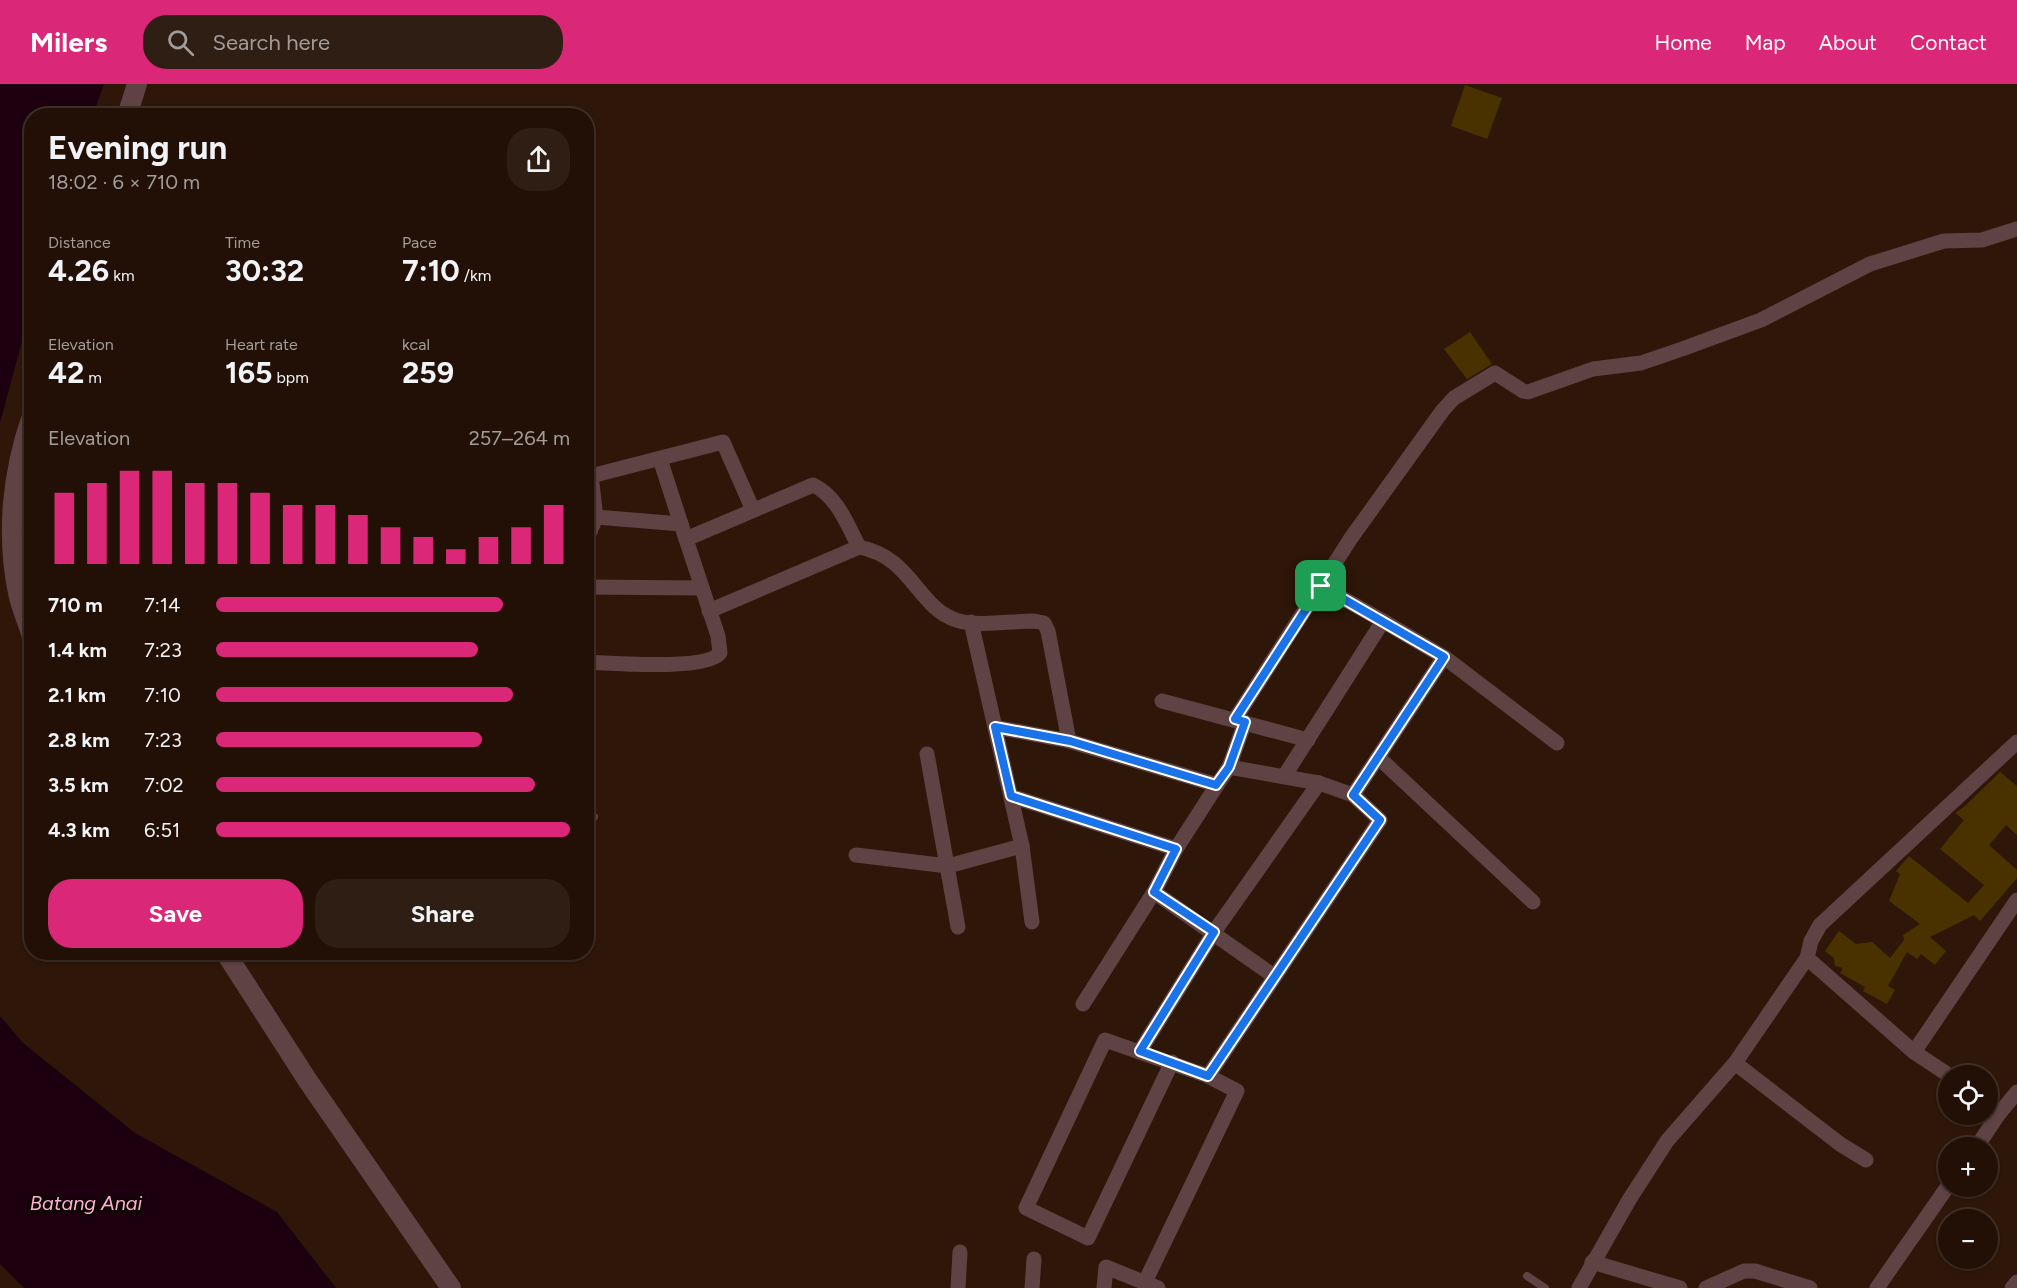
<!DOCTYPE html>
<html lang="en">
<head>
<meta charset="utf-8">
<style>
  :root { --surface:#221006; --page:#2e1e14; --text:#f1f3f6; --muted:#a29d9b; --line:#3f3028; --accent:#db2777 }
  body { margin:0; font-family:Figtree,sans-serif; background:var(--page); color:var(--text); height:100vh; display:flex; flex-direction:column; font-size:22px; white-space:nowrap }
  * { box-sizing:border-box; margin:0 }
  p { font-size:20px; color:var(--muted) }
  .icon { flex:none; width:33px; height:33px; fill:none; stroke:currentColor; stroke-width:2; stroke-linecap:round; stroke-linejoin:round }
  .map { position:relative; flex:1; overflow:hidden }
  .panel { position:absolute; left:24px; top:24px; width:570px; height:852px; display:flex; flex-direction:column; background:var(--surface); border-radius:24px; box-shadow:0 2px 4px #0004,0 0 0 2px var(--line) }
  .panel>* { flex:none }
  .buttons { position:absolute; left:1938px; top:981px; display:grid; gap:12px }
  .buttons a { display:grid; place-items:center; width:60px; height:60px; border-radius:50%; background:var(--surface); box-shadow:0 2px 4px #0004,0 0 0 2px var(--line); font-size:30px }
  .pin { position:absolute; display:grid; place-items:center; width:51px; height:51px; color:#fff; margin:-26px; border-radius:12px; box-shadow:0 3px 9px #0006 }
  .round { display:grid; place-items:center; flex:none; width:63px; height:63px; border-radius:24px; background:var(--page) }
  .head { display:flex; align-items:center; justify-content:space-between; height:102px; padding:0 24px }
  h1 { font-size:33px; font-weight:700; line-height:45px }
  .metrics { display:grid; grid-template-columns:repeat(3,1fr); gap:9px; height:102px; padding:6px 24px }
  .metrics div { display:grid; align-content:center }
  .metrics b { font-size:30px; font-weight:700 }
  .metrics small { font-size:16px; font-weight:400 }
  .metrics p { font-size:16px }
  .chart { height:168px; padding:12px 24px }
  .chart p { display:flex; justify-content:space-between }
  .chart svg { width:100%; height:108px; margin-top:6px; stroke:var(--accent); stroke-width:6 }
  .button { display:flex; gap:12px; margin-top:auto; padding:12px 24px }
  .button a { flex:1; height:69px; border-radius:24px; background:var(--accent); color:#fff; font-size:24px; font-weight:700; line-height:69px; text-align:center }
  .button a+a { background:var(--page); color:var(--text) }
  ul { padding:0 24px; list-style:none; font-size:20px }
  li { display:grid; grid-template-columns:96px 72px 1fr; align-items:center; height:45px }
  li i { height:15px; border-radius:8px; background:var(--accent) }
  header { display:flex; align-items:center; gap:36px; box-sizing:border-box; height:84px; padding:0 30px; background:var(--accent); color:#fff }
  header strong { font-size:28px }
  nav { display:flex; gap:33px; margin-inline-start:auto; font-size:21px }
  .search { width:420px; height:54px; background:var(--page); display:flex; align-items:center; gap:15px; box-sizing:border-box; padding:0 21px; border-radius:24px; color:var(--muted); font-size:22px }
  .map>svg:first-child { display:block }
  .water { fill:#1d000f }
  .building { fill:#4a3100 }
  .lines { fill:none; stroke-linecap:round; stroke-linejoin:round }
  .service { stroke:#5f4243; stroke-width:8 }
  .minor { stroke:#5f4243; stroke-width:15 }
  .tertiary { stroke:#5f4243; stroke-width:20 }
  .route-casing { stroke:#fff; stroke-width:12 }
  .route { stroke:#1a73e8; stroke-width:8 }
  .labels { text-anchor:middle; stroke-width:6; stroke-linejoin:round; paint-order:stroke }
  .water-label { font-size:20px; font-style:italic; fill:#fcb3d6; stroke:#0f0502 }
</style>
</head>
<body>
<header>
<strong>Milers</strong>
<div class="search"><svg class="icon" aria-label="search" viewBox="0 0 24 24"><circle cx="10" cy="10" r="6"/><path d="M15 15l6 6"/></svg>Search here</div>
<nav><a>Home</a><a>Map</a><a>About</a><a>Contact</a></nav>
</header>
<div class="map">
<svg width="2017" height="1204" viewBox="0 0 2017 1204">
  <rect width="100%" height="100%" fill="#2e1608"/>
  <g class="water">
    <path d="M 0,0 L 104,0 L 93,31 L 32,32 L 31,224 L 0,339 Z"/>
    <path d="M 0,932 L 23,959 L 135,1049 L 277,1128 L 336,1204 L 24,1204 L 0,1180 Z"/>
  </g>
  <g class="building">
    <path d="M 1465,1 L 1502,14 L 1487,55 L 1451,42 Z"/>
    <path d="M 1470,248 L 1492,280 L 1467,295 L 1444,265 Z"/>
    <path d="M 2000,688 L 2017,702 L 2017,751 L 2006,741 L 1989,761 L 2017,786 L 2017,794 L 1980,837 L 1974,831 L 1930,853 L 1946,867 L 1935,881 L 1921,870 L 1917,875 L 1907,868 L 1888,902 L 1895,906 L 1887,920 L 1863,907 L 1865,903 L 1840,889 L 1843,884 L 1835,882 L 1834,874 L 1825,867 L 1839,847 L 1856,860 L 1872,858 L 1890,874 L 1904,856 L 1903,851 L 1920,840 L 1889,817 L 1900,790 L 1896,787 L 1909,772 L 1968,819 L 1984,801 L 1940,765 L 1964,736 L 1955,729 L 1965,722 Z"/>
  </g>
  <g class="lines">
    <g class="service">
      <path d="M 586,732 L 594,733"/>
      <path d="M 1527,1192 L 1545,1204"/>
    </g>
    <g class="minor">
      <path d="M 660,375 L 681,440"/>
      <path d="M 591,392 L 723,358 L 753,426"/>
      <path d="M 586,393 L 591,392 L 596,433 L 681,440 L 718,552 L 720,569 C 706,587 612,579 586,578"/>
      <path d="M 686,455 L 813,401 C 837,412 847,440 859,463"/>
      <path d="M 586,457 L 596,433"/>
      <path d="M 586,503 L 702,504"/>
      <path d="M 709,527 L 859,463 C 912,473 917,523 956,536 C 975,543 1013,537 1034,537 L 1044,539 L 1048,547 L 1069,657"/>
      <path d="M 971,538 L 1022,762 L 1032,838"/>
      <path d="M 1444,573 L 1557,659"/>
      <path d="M 1162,617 L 1308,656"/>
      <path d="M 1235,635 L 1351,454 L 1443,326 L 1454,314 L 1495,289 L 1523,307 L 1528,308 L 1593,285 L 1641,279 L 1682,265 L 1761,236 L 1870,180 L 1944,157 L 1982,156 L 2017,145"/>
      <path d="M 995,643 L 1069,657 L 1217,701 L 1229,683 L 1319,699 L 1353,711 L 1380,736 L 1208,992 L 1105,956 L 1026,1124 L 1088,1154 L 1172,978"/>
      <path d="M 927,670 L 958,843"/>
      <path d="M 1378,673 L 1533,818"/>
      <path d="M 1229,683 L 1245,638"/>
      <path d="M 1285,691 L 1383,537 L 1321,502"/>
      <path d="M 1353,711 L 1444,573 L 1383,537"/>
      <path d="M 1011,712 L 1176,765"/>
      <path d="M 856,771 L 948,782 L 1022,762"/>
      <path d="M 1154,808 L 1274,892"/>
      <path d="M 1083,920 L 1154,808 L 1176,765 L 1217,701"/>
      <path d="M 1140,967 L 1214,848 L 1319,699"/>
      <path d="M 1914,968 L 2017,816"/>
      <path d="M 1735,979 L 1840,1060 L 1866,1076"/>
      <path d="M 1950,992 L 1914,968 L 1807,874 L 1811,857 L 1820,841 L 2017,658"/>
      <path d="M 1998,1031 L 2017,1008"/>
      <path d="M 1976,1064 L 1998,1031 L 1988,1019"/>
      <path d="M 1592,1178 L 1680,1204"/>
      <path d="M 1145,1198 L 1237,1007 L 1208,992"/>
      <path d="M 958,1204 L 960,1168"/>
      <path d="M 1032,1204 L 1034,1175"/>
      <path d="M 1104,1204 L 1106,1183 L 1158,1204"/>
      <path d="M 1579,1204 L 1629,1116 L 1667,1057 L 1735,979 L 1807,874"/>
      <path d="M 1706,1204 L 1744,1187 L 1755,1187 L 1810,1204"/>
      <path d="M 1877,1204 L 1948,1102"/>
      <path d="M 2012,1204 L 2017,1198"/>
    </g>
    <g class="tertiary">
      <path d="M 127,32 L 137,0"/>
      <path d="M 32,332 C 12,388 6,450 18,509 C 21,524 28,538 32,553"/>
      <path d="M 225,868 L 308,997 L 451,1204"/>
    </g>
  </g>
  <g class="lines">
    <defs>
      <path id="route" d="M 1321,502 L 1444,573 L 1353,711 L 1380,736 L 1208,992 L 1140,967 L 1214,848 L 1154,808 L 1176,765 L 1011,712 L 995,643 L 1070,657 L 1216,701 L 1229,683 L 1245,638 L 1235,635 Z"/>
    </defs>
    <use href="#route" class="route-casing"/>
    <use href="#route" class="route"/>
  </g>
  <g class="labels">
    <g class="water-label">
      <text x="86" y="1126">Batang Anai</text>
    </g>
  </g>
</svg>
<div class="buttons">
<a><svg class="icon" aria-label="locate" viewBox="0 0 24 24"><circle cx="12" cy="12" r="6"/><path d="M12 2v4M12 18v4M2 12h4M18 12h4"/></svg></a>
<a>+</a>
<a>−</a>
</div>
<div class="pin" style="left:1321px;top:502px;background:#1e9e55"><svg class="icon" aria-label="arrive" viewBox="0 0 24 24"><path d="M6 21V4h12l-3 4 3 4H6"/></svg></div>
<section class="panel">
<div class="head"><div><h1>Evening run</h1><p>18:02 · 6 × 710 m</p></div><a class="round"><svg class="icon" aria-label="share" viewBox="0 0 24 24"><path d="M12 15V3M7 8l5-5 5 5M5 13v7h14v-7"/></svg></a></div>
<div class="metrics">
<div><p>Distance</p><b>4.26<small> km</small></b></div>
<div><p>Time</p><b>30:32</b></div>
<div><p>Pace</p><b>7:10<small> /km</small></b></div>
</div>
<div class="metrics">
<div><p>Elevation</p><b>42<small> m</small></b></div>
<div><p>Heart rate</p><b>165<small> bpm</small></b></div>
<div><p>kcal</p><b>259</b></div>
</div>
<div class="chart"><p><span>Elevation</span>257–264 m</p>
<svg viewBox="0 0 160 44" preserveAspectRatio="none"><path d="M5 44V15M15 44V11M25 44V6M35 44V6M45 44V11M55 44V11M65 44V15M75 44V20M85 44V20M95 44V24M105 44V29M115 44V33M125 44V38M135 44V33M145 44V29M155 44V20"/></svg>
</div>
<ul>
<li><b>710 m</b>7:14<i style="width:81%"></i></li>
<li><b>1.4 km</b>7:23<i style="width:74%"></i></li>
<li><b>2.1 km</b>7:10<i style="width:84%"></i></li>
<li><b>2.8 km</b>7:23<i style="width:75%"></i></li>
<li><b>3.5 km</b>7:02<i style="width:90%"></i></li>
<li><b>4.3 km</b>6:51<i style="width:100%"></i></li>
</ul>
<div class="button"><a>Save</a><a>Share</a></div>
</section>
</div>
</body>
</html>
